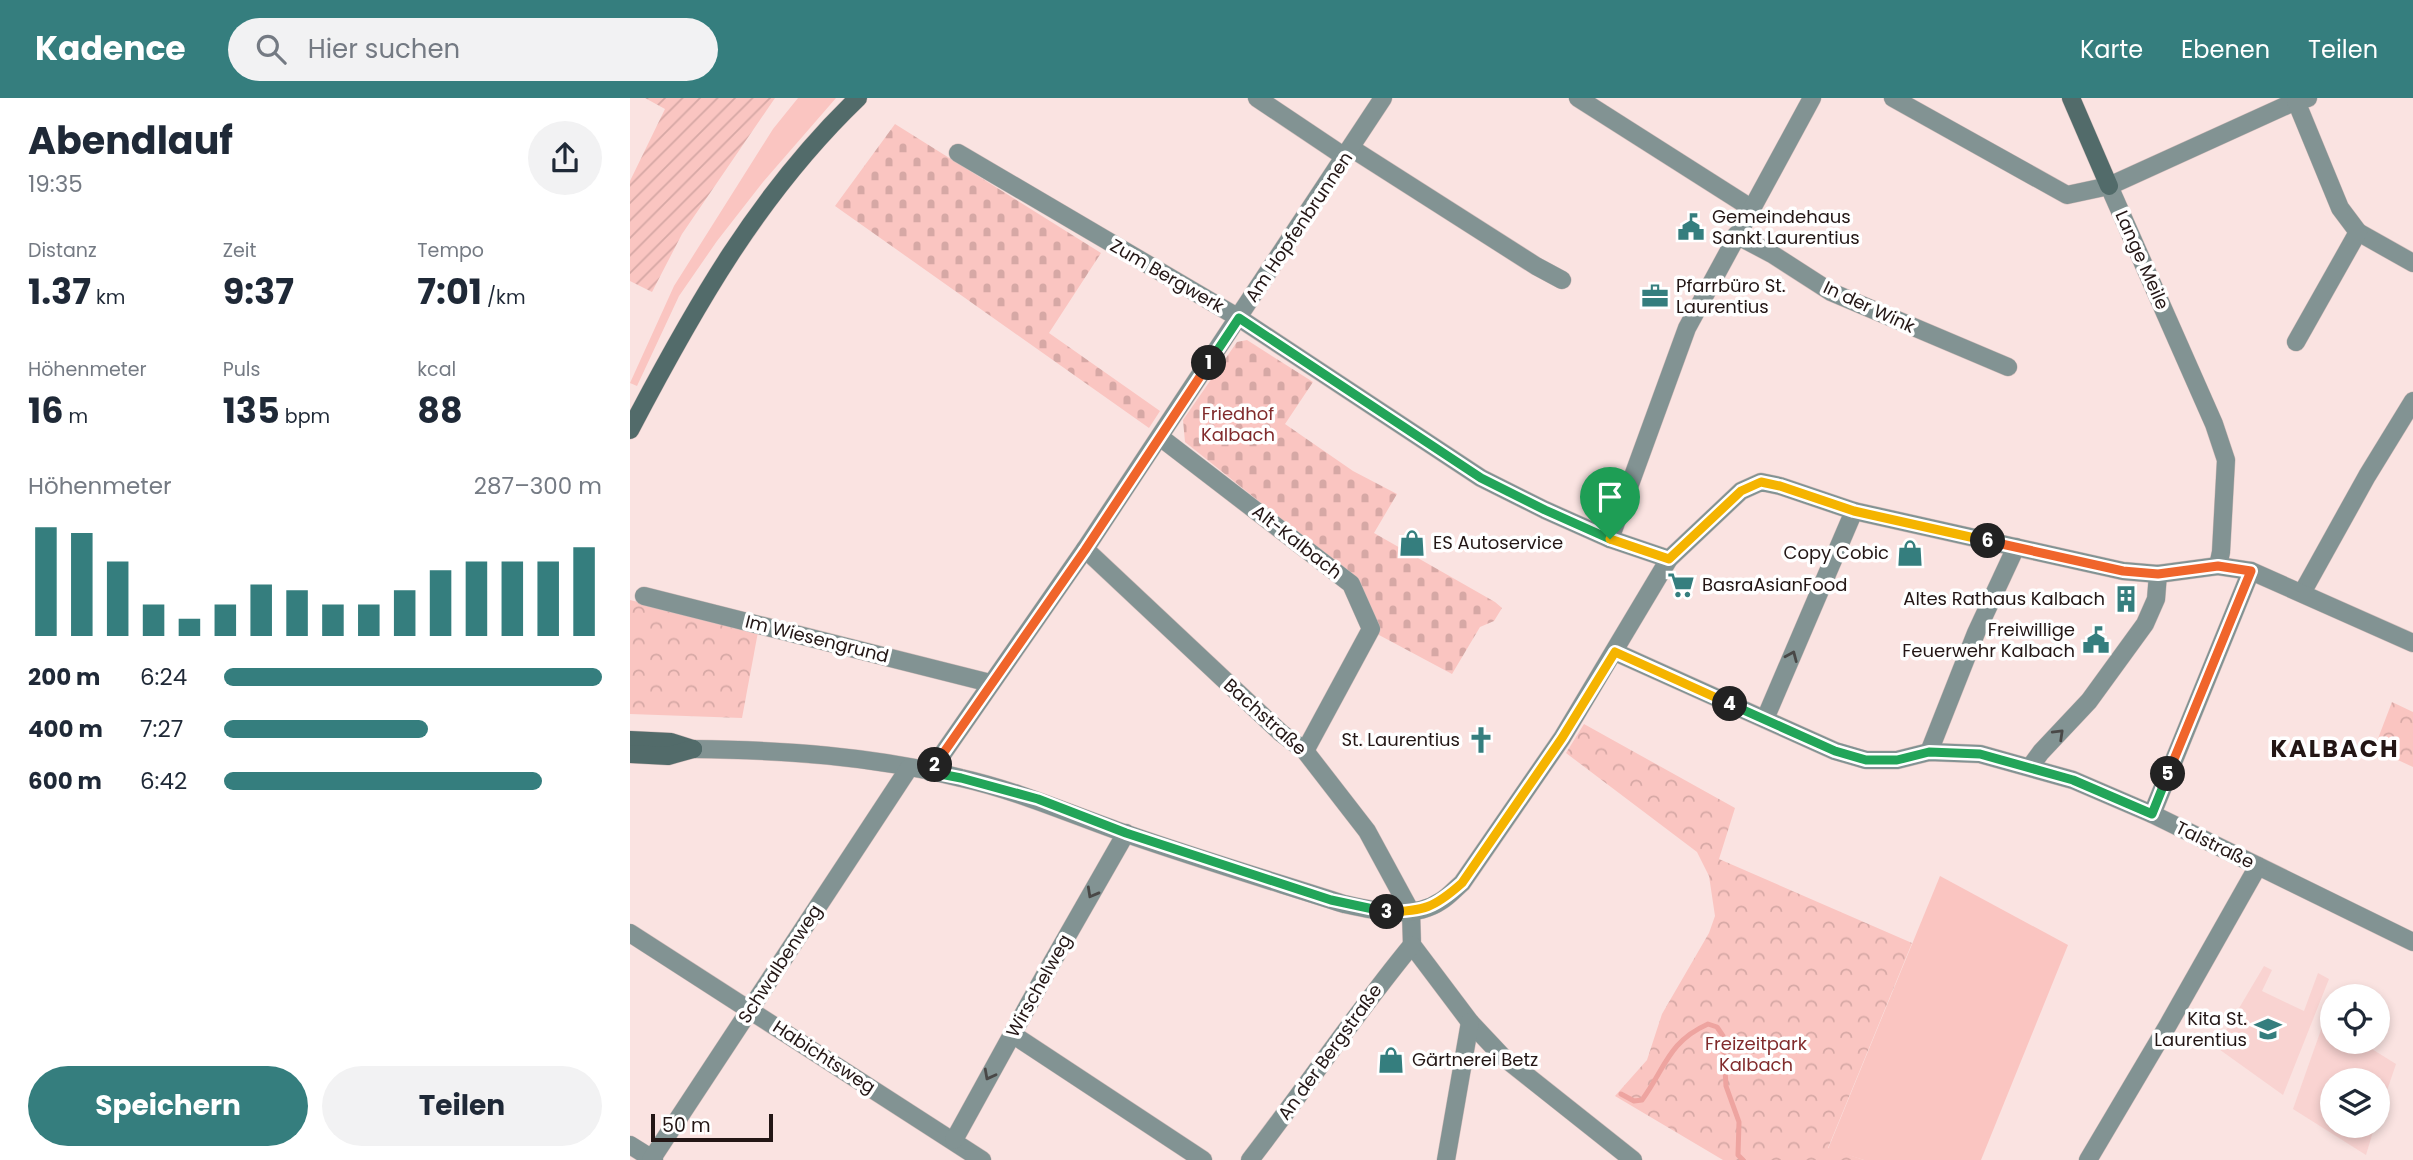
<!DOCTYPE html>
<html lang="de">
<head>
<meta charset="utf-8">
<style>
  :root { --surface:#fff; --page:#f2f2f3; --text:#1f2937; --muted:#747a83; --accent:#357e7e }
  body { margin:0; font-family:Poppins,sans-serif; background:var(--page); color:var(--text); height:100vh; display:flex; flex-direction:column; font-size:26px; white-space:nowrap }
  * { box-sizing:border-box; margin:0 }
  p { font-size:23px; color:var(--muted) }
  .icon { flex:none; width:38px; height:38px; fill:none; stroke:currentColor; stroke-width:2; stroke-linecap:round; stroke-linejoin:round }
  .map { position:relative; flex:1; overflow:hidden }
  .side { display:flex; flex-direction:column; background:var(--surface); width:630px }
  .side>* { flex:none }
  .controls { position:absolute; left:1690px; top:886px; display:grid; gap:14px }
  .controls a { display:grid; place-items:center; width:70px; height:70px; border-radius:50%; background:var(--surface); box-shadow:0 4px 10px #0003; font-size:35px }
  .scale { position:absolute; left:21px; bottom:18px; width:122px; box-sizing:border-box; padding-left:7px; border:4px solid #231615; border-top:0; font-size:19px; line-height:24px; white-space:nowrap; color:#231615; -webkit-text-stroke:5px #fff; paint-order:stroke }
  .pin { position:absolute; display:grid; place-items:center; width:60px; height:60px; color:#fff; margin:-72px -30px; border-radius:50% 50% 50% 0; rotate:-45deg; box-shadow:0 0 7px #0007 }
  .pin .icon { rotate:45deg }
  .km { position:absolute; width:35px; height:35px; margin:-18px; border-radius:50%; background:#222; color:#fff; font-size:19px; line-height:35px; text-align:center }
  .round { display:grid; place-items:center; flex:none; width:74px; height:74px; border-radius:37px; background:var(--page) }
  .headline { display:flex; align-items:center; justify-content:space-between; height:119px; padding:0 28px }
  h1 { font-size:38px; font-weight:700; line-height:52px }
  .metrics { display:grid; grid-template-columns:repeat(3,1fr); gap:10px; height:119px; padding:7px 28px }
  .metrics div { display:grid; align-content:center }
  .metrics b { font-size:35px; font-weight:700 }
  .metrics small { font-size:19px; font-weight:400 }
  .metrics p { font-size:19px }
  .chart { height:196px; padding:14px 28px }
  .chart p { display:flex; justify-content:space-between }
  .chart svg { width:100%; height:126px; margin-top:7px; stroke:var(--accent); stroke-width:6 }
  .button { display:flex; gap:14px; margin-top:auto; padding:14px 28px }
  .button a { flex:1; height:80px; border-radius:42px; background:var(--accent); color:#fff; font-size:28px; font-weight:700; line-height:80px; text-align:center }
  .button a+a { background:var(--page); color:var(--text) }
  ul { padding:0 28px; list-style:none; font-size:23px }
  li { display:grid; grid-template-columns:112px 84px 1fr; align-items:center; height:52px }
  li i { height:18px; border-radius:9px; background:var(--accent) }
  header { display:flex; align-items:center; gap:42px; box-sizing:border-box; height:98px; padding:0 35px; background:var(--accent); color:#fff }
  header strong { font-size:33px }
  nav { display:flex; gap:38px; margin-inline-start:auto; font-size:24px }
  .search { width:490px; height:63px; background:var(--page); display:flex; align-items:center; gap:18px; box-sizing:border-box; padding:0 24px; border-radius:38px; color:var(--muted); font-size:26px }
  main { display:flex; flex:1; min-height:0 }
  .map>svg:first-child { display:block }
  .built { fill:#f9d3d1 }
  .grass { fill:#fac5c1 }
  .forest { fill:url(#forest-crowns) }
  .cemetery { fill:url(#cemetery-stones) }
  .garden { fill:url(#garden-furrows) }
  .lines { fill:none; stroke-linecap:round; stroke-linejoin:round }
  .stream { stroke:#eea4a0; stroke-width:5 }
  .street-casing { stroke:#d3bebc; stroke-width:19 }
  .secondary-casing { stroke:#d3bebc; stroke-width:19 }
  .street { stroke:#829393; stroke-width:18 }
  .secondary { stroke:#526b6a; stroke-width:18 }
  .oneway { stroke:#494847 }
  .split-1-casing { stroke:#fff; stroke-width:14 }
  .split-2-casing { stroke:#fff; stroke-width:14 }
  .split-3-casing { stroke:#fff; stroke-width:14 }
  .split-4-casing { stroke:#fff; stroke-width:14 }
  .split-5-casing { stroke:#fff; stroke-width:14 }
  .split-6-casing { stroke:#fff; stroke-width:14 }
  .split-7-casing { stroke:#fff; stroke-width:14 }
  .split-1 { stroke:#22a559; stroke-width:9 }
  .split-2 { stroke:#f0652b; stroke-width:9 }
  .split-3 { stroke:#22a559; stroke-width:9 }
  .split-4 { stroke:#f5b400; stroke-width:9 }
  .split-5 { stroke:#22a559; stroke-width:9 }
  .split-6 { stroke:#f0652b; stroke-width:9 }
  .split-7 { stroke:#f5b400; stroke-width:9 }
  .labels { text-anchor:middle; stroke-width:7; stroke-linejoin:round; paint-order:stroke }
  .poi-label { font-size:18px; fill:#231615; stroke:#fff; text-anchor:start }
  .street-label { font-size:18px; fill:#231615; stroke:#fff }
  .park-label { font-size:18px; fill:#812b2c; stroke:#fff }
  .district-label { font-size:24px; font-weight:bold; letter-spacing:2px; fill:#231615; stroke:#fff }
</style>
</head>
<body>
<header>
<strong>Kadence</strong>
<div class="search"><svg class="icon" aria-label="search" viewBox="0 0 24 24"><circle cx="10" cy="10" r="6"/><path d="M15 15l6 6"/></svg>Hier suchen</div>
<nav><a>Karte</a><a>Ebenen</a><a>Teilen</a></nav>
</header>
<main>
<section class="side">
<div class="headline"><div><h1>Abendlauf</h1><p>19:35</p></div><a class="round"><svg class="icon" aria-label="share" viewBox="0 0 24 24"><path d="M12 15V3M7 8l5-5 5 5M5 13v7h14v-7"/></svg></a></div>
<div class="metrics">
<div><p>Distanz</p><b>1.37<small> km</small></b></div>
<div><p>Zeit</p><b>9:37</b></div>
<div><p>Tempo</p><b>7:01<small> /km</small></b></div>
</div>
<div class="metrics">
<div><p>Höhenmeter</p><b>16<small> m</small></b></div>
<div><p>Puls</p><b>135<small> bpm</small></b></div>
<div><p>kcal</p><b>88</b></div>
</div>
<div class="chart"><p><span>Höhenmeter</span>287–300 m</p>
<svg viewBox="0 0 160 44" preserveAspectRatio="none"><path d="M5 44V6M15 44V8M25 44V18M35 44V33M45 44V38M55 44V33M65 44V26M75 44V28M85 44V33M95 44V33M105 44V28M115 44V21M125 44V18M135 44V18M145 44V18M155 44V13"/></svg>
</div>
<ul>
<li><b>200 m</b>6:24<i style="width:100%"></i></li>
<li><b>400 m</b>7:27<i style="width:54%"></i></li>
<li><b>600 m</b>6:42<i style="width:84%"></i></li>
</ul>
<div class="button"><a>Speichern</a><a>Teilen</a></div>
</section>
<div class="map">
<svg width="1783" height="1062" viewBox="0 0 1783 1062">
  <defs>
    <pattern id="forest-crowns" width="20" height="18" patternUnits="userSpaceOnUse" patternTransform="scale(1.75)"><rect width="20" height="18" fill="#fac5c1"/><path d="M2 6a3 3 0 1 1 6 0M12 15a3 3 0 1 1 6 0" fill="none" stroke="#d6a8a5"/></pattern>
    <pattern id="cemetery-stones" width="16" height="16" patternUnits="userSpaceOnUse" patternTransform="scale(1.75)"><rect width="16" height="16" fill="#fac5c1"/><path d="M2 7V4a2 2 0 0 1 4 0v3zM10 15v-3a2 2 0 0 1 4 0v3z" fill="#d6a8a5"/></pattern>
    <pattern id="garden-furrows" width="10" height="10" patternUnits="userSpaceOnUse" patternTransform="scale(1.75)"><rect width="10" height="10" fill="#fac5c1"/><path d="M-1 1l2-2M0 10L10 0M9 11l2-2" fill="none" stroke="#d6a8a5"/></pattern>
  </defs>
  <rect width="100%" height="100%" fill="#fae3e1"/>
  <g class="built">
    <path d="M 1634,868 L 1642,872 L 1632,893 L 1674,913 L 1688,875 L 1699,881 L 1653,997 L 1586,949 Z"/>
    <path d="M 1692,929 L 1703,933 L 1703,943 L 1729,943 L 1766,966 L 1748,1019 L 1748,982 L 1703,982 L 1703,1027 L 1745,1027 L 1736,1057 L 1663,1011 Z"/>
  </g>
  <g class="grass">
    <path d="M 168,0 L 206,0 L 133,84 L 87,143 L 49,198 L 7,288 L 0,285 L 44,188 L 143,31 Z"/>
    <path d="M 1310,778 L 1438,847 L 1351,1062 L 1234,1062 L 1198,1051 Z"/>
  </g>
  <g class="forest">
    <path d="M 0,502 L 128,534 L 112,620 L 0,616 Z"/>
    <path d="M 1762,604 L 1783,614 L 1783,669 L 1744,651 Z"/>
    <path d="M 954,626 L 1105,710 L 1089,761 L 1282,845 L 1198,1050 L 1234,1062 L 1093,1062 L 985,998 L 1017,962 L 1032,916 L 1079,835 L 1085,818 L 1079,778 L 1067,754 L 936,655 Z"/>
  </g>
  <g class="cemetery">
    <path d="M 265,26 L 471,155 L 419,235 L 530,313 L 519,330 L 205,108 Z"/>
    <path d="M 617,242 L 683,284 L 655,326 L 723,373 L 767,396 L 744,435 L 865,504 L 872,510 L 864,523 L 850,529 L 822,576 L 749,537 L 726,481 L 555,344 L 553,322 L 607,244 Z"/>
  </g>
  <path class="garden" d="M 15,0 L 145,0 L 52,136 L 22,194 L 0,183 L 0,83 L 35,11 Z"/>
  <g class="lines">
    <path class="stream" d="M 991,996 L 1004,1003 L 1012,1002 C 1036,969 1038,944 1078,926 L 1087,929 L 1093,938 L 1096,988 L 1109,1024 L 1108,1057 L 1113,1062"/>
    <defs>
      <g id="street">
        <path d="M 627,0 L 715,59"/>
        <path d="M 948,0 L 1121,110"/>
        <path d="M 1263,0 L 1437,97 L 1479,88 L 1666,3 L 1678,0"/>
        <path d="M 721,50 L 906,168 L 932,182"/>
        <path d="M 328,55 L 609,220 L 851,380 L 915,412 L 980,441 L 1039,461"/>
        <path d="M 1479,88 L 1584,326 L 1596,362 L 1591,454 L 1588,468"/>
        <path d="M 1728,134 L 1783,165"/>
        <path d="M 1106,137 L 1142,156 L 1201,194 L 1378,269"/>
        <path d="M 1666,244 L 1728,134 L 1710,110 L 1666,3"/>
        <path d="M 530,339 L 721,486 L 741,531 L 675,653"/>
        <path d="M 980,441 L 1057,230 L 1182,0"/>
        <path d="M 455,451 L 651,635 L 675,653 L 737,733 L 781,814 L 782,847 L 840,924 L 872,958 L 1003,1062"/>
        <path d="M 1672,495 L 1737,378 L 1783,303"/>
        <path d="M 14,498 L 360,585"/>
        <path d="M 985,554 L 1205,653 L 1236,662 L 1267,662 L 1299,654 L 1350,656 L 1443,682 L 1522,716 L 1783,844"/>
        <path d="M 1135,621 L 1224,413"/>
        <path d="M 63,651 C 153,652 243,658 331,680 C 389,693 442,717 497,736 C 569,761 642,783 714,806 C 745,813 783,822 811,803 C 818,799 825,791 832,785 L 932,640 L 1039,461 L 1111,393 L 1131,384 L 1150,388 L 1224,413 L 1493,473 L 1528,476 L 1588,468 L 1621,473 L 1783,545"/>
        <path d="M 1299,654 L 1346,535 L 1386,449"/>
        <path d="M 1400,669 L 1411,654 L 1459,603 L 1515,526 L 1526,501 L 1528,476"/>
        <path d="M 300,674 L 455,451 L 753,0"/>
        <path d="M 1522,716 L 1621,473"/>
        <path d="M 0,835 L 352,1062"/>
        <path d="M 382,936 L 573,1062"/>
        <path d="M 324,1042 L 416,875 L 496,735"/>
        <path d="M 0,1047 L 24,1062"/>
        <path d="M 21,1062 L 279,670"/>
        <path d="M 620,1062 C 675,991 725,916 782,847"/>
        <path d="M 816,1062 L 840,924"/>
        <path d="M 1458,1062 L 1538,927 L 1628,768"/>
      </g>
      <g id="secondary">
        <path d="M 1441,0 L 1479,88"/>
        <path d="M 0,332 C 64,210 128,96 228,0"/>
        <path d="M 0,642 L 41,644 L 63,651"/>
        <path d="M 0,656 L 38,658 L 63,651"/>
      </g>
    </defs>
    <use href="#street" class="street-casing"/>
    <use href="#secondary" class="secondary-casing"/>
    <use href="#street" class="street"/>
    <use href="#secondary" class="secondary"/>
  </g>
  <defs><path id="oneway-chevron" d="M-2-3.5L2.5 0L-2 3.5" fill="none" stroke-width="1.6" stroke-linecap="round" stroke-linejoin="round" transform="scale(1.75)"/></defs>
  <g class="oneway">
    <use href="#oneway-chevron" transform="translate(1162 558) rotate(-67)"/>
    <use href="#oneway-chevron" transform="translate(1429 636) rotate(-44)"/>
    <use href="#oneway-chevron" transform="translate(462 795) rotate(119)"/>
    <use href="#oneway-chevron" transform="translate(359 977) rotate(118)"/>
  </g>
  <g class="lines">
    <defs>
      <path id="split-1" d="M 579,265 L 609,220 L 851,380 L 915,412 L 980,441"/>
      <path id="split-2" d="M 305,667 L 455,452 L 579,265"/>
      <path id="split-3" d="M 305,667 L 300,674 L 331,680 L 408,701 L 496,735 L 701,802 L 757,814"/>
      <path id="split-4" d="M 757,814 C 794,813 804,810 832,785 L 932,640 L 985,554 L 1100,606"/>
      <path id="split-5" d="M 1100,606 L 1205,653 L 1236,662 L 1267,662 L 1299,654 L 1350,656 L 1443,682 L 1522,716 L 1538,676"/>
      <path id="split-6" d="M 1358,443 L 1493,473 L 1528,476 L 1588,468 L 1621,473 L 1538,676"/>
      <path id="split-7" d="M 980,441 L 1039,461 L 1111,393 L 1131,384 L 1150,388 L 1224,413 L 1358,443"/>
    </defs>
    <use href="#split-1" class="split-1-casing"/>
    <use href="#split-2" class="split-2-casing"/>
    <use href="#split-3" class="split-3-casing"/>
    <use href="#split-4" class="split-4-casing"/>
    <use href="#split-5" class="split-5-casing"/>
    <use href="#split-6" class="split-6-casing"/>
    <use href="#split-7" class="split-7-casing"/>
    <use href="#split-1" class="split-1"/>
    <use href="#split-2" class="split-2"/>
    <use href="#split-3" class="split-3"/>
    <use href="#split-4" class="split-4"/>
    <use href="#split-5" class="split-5"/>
    <use href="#split-6" class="split-6"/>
    <use href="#split-7" class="split-7"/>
  </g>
  <defs>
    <symbol id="civic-bare" viewBox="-9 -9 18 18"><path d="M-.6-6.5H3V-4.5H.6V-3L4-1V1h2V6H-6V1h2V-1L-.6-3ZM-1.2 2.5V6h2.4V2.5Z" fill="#357e7e" stroke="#fff" stroke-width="2.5" paint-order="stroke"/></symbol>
    <symbol id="office-bare" viewBox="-9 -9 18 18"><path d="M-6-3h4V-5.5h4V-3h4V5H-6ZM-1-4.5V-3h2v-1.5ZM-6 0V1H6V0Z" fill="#357e7e" stroke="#fff" stroke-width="2.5" paint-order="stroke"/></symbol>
    <symbol id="shop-bare" viewBox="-9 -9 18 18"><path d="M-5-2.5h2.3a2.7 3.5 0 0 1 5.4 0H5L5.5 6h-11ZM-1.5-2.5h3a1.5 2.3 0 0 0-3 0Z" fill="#357e7e" stroke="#fff" stroke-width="2.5" paint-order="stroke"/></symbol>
    <symbol id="supermarket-bare" viewBox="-9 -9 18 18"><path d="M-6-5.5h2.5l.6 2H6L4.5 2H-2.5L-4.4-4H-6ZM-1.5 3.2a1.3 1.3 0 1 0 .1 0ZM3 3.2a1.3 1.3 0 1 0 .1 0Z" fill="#357e7e" stroke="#fff" stroke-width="2.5" paint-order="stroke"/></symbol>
    <symbol id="building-bare" viewBox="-9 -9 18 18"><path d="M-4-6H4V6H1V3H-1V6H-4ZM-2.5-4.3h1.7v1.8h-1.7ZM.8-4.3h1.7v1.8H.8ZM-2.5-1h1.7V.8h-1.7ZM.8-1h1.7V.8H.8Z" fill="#357e7e" stroke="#fff" stroke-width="2.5" paint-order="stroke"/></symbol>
    <symbol id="church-bare" viewBox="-9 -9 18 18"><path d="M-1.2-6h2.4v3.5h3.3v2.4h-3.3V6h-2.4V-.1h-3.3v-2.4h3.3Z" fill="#357e7e" stroke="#fff" stroke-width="2.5" paint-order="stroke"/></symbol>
    <symbol id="school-bare" viewBox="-9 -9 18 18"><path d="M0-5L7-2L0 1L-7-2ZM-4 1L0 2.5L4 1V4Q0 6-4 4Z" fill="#357e7e" stroke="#fff" stroke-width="2.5" paint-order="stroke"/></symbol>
  </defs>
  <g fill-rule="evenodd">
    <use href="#civic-bare" x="1042" y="110" width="38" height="38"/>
    <use href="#office-bare" x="1006" y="179" width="38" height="38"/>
    <use href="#shop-bare" x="763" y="426" width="38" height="38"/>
    <use href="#shop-bare" x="1261" y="436" width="38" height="38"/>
    <use href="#supermarket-bare" x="1032" y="468" width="38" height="38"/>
    <use href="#building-bare" x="1477" y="482" width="38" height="38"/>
    <use href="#civic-bare" x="1447" y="523" width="38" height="38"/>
    <use href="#church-bare" x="832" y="623" width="38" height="38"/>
    <use href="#school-bare" x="1619" y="912" width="38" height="38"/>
    <use href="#shop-bare" x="742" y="943" width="38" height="38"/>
  </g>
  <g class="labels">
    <g class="poi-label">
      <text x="1082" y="125">Gemeindehaus<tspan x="1082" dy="21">Sankt Laurentius</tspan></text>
      <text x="1046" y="194">Pfarrbüro St.<tspan x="1046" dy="21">Laurentius</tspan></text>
      <text x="803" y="451">ES Autoservice</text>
      <text x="1259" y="461" text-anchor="end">Copy Cobic</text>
      <text x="1072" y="493">BasraAsianFood</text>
      <text x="1475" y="507" text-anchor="end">Altes Rathaus Kalbach</text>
      <text x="1445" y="538" text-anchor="end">Freiwillige<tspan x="1445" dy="21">Feuerwehr Kalbach</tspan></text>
      <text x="830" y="648" text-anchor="end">St. Laurentius</text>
      <text x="1617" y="927" text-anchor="end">Kita St.<tspan x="1617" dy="21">Laurentius</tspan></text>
      <text x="782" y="968">Gärtnerei Betz</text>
    </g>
    <g class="street-label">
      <text transform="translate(669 129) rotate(-56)" y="6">Am Hopfenbrunnen</text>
      <text transform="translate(1512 162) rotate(66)" y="6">Lange Meile</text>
      <text transform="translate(537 178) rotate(30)" y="6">Zum Bergwerk</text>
      <text transform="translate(1239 209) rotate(25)" y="6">In der Wink</text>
      <text transform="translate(667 444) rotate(38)" y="6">Alt-Kalbach</text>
      <text transform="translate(187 541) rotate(14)" y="6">Im Wiesengrund</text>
      <text transform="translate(635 619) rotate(42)" y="6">Bachstraße</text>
      <text transform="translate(1585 747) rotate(26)" y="6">Talstraße</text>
      <text transform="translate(150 866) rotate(-57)" y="6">Schwalbenweg</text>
      <text transform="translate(409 888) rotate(-61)" y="6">Wirschelweg</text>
      <text transform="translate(700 954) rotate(-54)" y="6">An der Bergstraße</text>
      <text transform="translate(194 959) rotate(33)" y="6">Habichtsweg</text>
    </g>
    <g class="park-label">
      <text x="608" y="322">Friedhof<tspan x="608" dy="21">Kalbach</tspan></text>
      <text x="1126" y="952">Freizeitpark<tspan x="1126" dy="21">Kalbach</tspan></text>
    </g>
    <g class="district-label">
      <text x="1705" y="659">KALBACH</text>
    </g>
  </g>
</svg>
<div class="controls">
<a><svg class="icon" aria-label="locate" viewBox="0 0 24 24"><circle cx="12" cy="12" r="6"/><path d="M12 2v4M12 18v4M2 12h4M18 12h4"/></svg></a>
<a><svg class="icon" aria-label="layers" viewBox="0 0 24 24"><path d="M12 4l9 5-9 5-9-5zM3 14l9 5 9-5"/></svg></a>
</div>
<div class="scale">50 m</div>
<div class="pin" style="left:980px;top:441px;background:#1e9e55"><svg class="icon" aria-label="arrive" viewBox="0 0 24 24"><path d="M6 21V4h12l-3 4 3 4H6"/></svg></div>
<b class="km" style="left:579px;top:265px">1</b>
<b class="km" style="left:305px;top:667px">2</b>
<b class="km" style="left:757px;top:814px">3</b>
<b class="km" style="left:1100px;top:606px">4</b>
<b class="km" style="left:1538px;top:676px">5</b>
<b class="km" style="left:1358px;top:443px">6</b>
</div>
</main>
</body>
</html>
